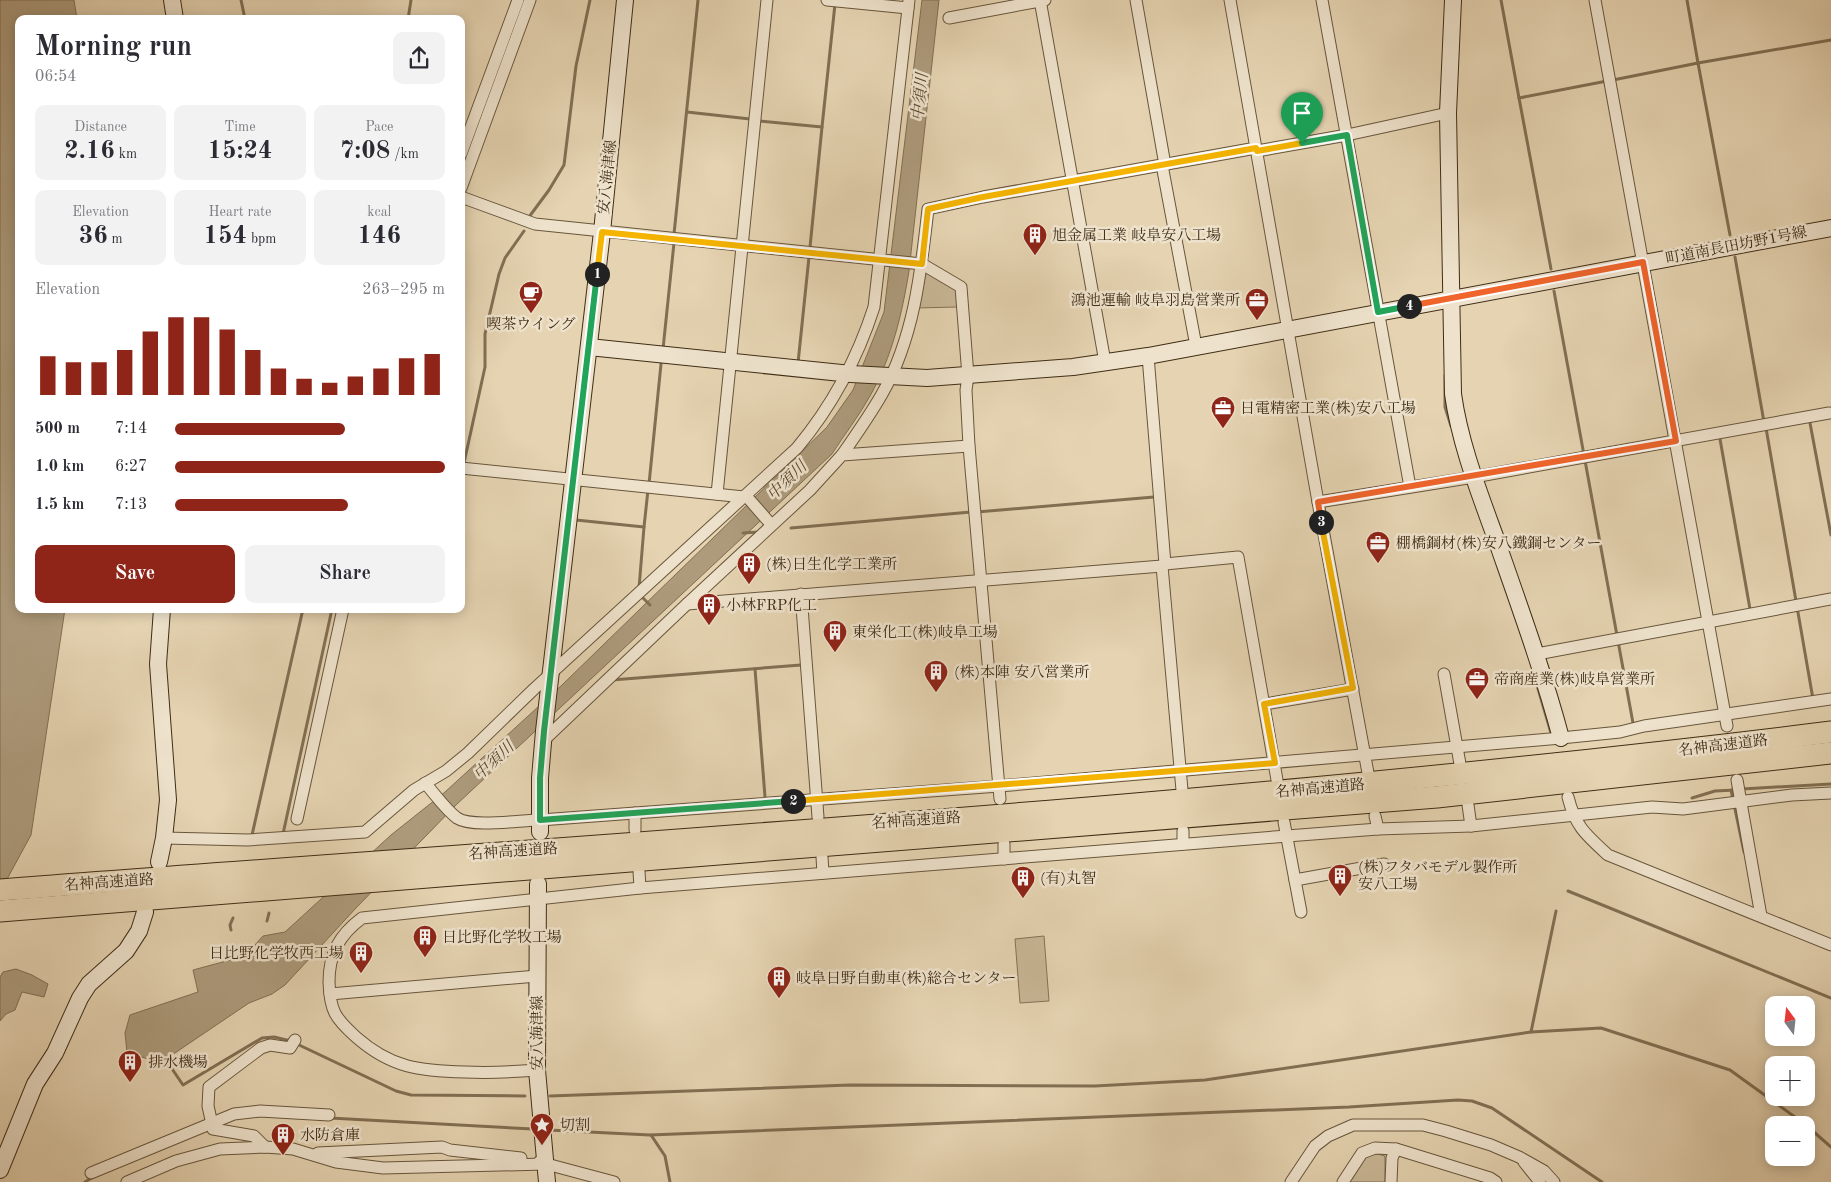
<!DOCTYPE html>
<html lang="en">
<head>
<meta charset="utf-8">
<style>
  :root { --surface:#fff; --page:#f2f2f3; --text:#2b2b33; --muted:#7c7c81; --accent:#8f2418 }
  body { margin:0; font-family:"Old Standard TT","Noto Serif JP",serif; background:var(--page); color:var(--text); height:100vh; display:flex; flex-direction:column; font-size:19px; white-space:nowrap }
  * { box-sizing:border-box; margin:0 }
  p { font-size:16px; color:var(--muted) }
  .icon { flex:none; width:28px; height:28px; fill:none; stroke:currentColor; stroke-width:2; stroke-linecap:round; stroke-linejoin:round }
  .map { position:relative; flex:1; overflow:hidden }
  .side { position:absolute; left:15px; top:15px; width:450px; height:598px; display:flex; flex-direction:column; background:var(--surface); border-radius:10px; box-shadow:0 2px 12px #0003 }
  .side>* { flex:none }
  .needle { width:32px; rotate:345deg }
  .tools { position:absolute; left:1765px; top:996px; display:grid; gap:10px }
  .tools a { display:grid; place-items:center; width:50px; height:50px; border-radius:10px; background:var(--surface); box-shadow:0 2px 12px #0003; font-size:25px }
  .pin { position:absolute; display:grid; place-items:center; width:42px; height:42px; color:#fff; margin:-51px -21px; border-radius:50% 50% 50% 0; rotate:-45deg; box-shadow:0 0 5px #0007 }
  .pin .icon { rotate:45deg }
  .km { position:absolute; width:25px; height:25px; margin:-12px; border-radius:50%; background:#222; color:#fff; font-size:14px; line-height:25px; text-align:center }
  .round { display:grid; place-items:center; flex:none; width:52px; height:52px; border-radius:10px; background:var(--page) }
  .overview { display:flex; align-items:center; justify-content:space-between; height:85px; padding:0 20px }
  h1 { font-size:28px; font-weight:600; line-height:38px }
  .metrics { display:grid; grid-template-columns:repeat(3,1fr); gap:8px; height:85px; padding:5px 20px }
  .metrics div { display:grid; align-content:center; border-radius:10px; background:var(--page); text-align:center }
  .metrics b { font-size:25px; font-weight:600 }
  .metrics small { font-size:14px; font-weight:400 }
  .metrics p { font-size:14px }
  .chart { height:140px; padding:10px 20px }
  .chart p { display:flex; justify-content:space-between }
  .chart svg { width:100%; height:90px; margin-top:5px; stroke:var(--accent); stroke-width:6 }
  .cta { display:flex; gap:10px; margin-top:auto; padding:10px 20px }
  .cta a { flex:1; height:58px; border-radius:10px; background:var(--accent); color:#fff; font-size:20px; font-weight:600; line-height:58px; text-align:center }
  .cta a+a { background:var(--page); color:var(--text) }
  ul { padding:0 20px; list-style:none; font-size:16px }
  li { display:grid; grid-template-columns:80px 60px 1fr; align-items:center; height:38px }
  li i { height:12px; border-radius:6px; background:var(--accent) }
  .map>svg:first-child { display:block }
  .green { fill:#c9b796; stroke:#847256 }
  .water { fill:#ad9b7c; stroke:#816f53 }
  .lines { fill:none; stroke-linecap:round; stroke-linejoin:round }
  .stream { stroke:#816f53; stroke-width:3 }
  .street-casing { stroke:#68563c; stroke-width:13 }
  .secondary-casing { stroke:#3f2d15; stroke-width:18 }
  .highway-casing { stroke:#3f2d15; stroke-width:23 }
  .street { stroke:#eee2cc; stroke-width:11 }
  .secondary { stroke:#eee2cc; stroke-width:16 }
  .highway { stroke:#e5d3b1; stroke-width:21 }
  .split-1-casing { stroke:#fff; stroke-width:10 }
  .split-2-casing { stroke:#fff; stroke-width:10 }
  .split-3-casing { stroke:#fff; stroke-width:10 }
  .split-4-casing { stroke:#fff; stroke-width:10 }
  .split-5-casing { stroke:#fff; stroke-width:10 }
  .split-1 { stroke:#f5b400; stroke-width:6 }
  .split-2 { stroke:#22a559; stroke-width:6 }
  .split-3 { stroke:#f5b400; stroke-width:6 }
  .split-4 { stroke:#f0652b; stroke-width:6 }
  .split-5 { stroke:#22a559; stroke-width:6 }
  .labels { text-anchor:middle; stroke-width:5; stroke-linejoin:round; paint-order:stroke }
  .street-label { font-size:15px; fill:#3f2d15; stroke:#eee2cc }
  .poi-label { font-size:15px; fill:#3f2d15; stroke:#eee2cc; text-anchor:start }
  .water-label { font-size:16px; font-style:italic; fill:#5a482f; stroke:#eee2cc }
</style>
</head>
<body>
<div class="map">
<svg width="1831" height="1182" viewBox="0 0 1831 1182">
  <rect width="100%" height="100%" fill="#e5d3b1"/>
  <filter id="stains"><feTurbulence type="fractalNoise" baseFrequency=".004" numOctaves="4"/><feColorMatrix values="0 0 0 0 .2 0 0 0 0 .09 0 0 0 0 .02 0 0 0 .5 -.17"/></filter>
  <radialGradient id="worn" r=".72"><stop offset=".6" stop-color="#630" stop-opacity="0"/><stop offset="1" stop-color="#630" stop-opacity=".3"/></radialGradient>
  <g class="green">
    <path d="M 923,270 L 956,288 L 958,307 L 915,308 Z"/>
    <path d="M 1044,936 L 1049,1001 L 1020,1003 L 1015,939 Z"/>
    <path d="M 1374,1153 L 1385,1156 L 1385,1182 L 1345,1182 L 1363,1155 Z"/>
  </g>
  <g class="water">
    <path d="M 0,0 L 74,0 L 77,19 L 19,19 L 19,609 L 65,609 L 31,835 L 0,892 Z"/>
    <path d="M 922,0 L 939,0 L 909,271 C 902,314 892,357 870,396 C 859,416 844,435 832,454 L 456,805 L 356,908 L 285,985 L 272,994 L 249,1003 L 160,1063 L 127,1052 L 125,1033 L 130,1015 L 198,992 L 193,970 L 245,956 L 263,936 L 285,932 L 391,835 L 445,792 L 562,685 L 827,427 L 853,390 L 884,312 Z"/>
    <path d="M 16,969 L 32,975 L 48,984 L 44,997 L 22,992 L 15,1010 L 6,1014 L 0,1021 L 0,977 L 3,972 Z"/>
  </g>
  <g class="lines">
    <g class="stream">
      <path d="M 241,0 L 245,19"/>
      <path d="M 1501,0 L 1519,98 L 1607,81"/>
      <path d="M 1687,0 L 1698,63 L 1831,40"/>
      <path d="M 408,19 L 411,0"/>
      <path d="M 1613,80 L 1698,63 L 1730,235"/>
      <path d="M 1519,98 L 1551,269"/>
      <path d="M 687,112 L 750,119"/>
      <path d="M 760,121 L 822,127 L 810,247"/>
      <path d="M 822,127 L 835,4"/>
      <path d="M 461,168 L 466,155"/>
      <path d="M 527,216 L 529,217 L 549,190 L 564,165 L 576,66 L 590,0"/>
      <path d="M 674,234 L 698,0"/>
      <path d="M 1735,257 L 1764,422"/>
      <path d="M 1554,291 L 1633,723"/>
      <path d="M 663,349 L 674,243"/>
      <path d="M 798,363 L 809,257"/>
      <path d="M 1445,375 L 1445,407 L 1451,426"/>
      <path d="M 1810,423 L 1831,535"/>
      <path d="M 1766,428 L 1813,699"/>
      <path d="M 1720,439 L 1750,609"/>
      <path d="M 461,462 L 464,463 L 485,367 L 485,334 L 499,274 L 505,258 L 524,231"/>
      <path d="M 649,484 L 661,364"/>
      <path d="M 977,512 L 1154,497"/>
      <path d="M 576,520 L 644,527 L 639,588"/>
      <path d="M 644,527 L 648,490"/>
      <path d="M 791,528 L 971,512"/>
      <path d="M 743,533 L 759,532"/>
      <path d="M 643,598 L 650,605"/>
      <path d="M 755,669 L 765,797"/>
      <path d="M 612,680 L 801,665"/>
      <path d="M 1537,685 L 1551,733"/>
      <path d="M 1742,789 L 1831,784"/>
      <path d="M 1731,790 L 1744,852"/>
      <path d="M 1692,798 L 1715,791 L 1736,790"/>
      <path d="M 283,834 L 332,609"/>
      <path d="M 252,835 L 303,609"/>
      <path d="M 1568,891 L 1831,998"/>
      <path d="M 267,921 L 269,913"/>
      <path d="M 231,930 L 230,925 L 233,918"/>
      <path d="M 1531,1032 L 1556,911"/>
      <path d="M 297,1044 L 396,1091 L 411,1095 L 525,1096"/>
      <path d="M 164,1057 L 183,1085 L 262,1038 L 274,1037 L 291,1041"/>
      <path d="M 550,1096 L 850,1085 L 1095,1086 L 1205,1080 L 1531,1032 L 1601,1028 L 1730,1070 L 1806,1125"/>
      <path d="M 330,1118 L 533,1129"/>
      <path d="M 1806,1125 L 1831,1147"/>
      <path d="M 548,1130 L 650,1135 L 1349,1107 L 1458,1100 L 1472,1101 L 1492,1108 L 1602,1182"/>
      <path d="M 651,1135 L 665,1156 L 670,1182"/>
      <path d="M 85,1182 L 93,1177"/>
    </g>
    <defs>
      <g id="street">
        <path d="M 827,0 L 908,8"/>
        <path d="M 1040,0 L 1105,362"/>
        <path d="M 1136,0 L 1165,165"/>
        <path d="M 1230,0 L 1318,502 L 1368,773"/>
        <path d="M 1322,0 L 1410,487"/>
        <path d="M 1595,0 L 1727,726"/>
        <path d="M 949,18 L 1045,0"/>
        <path d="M 1257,151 L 1347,135 L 1448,113"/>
        <path d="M 461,154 L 518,0"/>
        <path d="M 1162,165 L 1196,346"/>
        <path d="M 461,188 L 530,0"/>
        <path d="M 461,197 L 535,224 L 922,264 L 961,287 L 968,376 L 966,390 L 969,446 L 1000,799"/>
        <path d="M 1148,356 L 1165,564"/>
        <path d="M 842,455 C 856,435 870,415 882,394 C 914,338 921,272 928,209 L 983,197 L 1256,148"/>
        <path d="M 461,468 L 744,497 L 748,498 L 769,522"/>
        <path d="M 717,494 L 767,0"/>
        <path d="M 1318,502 L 1474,477 L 1829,413"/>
        <path d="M 1162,566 L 1182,790"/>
        <path d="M 801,594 L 818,817"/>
        <path d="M 687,604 L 1162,566 L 1165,564 L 1238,557 L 1277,780"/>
        <path d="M 1537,654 L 1831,599"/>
        <path d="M 1444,674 L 1460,764"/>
        <path d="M 1265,704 L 1353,689"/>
        <path d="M 543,741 L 687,604 L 810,490 L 842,455 L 969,446"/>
        <path d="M 1737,780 L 1761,916"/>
        <path d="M 425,783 C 435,794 445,809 457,818 C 472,828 521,820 540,820 L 999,786 L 1561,738 L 1620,732 L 1644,726 L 1831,699"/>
        <path d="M 1568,797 C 1575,826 1586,835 1608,855 L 1831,945"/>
        <path d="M 1468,805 L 1471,826"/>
        <path d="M 635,813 L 635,830"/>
        <path d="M 1375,816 L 1378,829"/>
        <path d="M 297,819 L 343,609"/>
        <path d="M 1284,822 L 1301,912"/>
        <path d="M 1183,831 L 1183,844"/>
        <path d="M 164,838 L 248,840 L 365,832 L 414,790 L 446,771 L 468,753 L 534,689 L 797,448 C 832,406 857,360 874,307 L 909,0"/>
        <path d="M 1004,844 L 1004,859"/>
        <path d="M 822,857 L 823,873"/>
        <path d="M 639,871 L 640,888"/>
        <path d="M 1295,880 L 1384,864"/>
        <path d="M 330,994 L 537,976"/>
        <path d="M 537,1070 C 513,1072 489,1073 465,1072 C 420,1071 391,1068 356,1037 C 335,1018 330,1011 329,982 C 329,954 339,935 362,918 L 640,888 L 1287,836 L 1378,829 L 1471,826 L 1652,807 L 1683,809 L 1792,795 L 1831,793"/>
        <path d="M 265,1147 L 254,1136 L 213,1129 L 208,1106 L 209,1087 L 261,1048 L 270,1045 L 290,1048 L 295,1040"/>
        <path d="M 318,1153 L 442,1147 L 450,1150 L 521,1158"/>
        <path d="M 539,1162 L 614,1182"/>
        <path d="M 1524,1162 L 1540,1182"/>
        <path d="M 91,1173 L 234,1114 L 260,1111 L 329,1115"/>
        <path d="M 127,1182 L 176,1161 L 220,1149 L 265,1147 L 293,1149 L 336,1162 L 383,1168 L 545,1164"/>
        <path d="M 1291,1182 L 1315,1146 L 1328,1136 L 1353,1125 L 1423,1125 L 1446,1131 L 1491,1145 L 1519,1157 L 1544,1171 L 1554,1182"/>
        <path d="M 1343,1182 L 1362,1153 L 1375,1148 L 1396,1149 L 1490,1178 L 1496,1182"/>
        <path d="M 1391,1182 L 1392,1158 L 1396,1149"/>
      </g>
      <g id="secondary">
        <path d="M 172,0 L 175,19"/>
        <path d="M 1453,0 L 1448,113 L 1453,394 C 1460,444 1479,492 1496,539 C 1519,605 1543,671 1561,738"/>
        <path d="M 589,347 L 851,374 L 927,378 L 1073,367 L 1148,356 L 1831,228"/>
        <path d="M 540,832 L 540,778 L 544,731 L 602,232 L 625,0"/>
        <path d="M 159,862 L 164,838 L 168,800 L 158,664 L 162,609"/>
        <path d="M 538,884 L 537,1070 L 547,1182"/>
        <path d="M 0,1170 L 35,1084 L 55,1053 L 80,998 L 89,984 L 126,951 L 139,931 L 145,912"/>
      </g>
      <g id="highway">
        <path d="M 0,890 C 611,843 1223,808 1831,732"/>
        <path d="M 0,911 L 1437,797 L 1831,753"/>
      </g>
    </defs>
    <use href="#street" class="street-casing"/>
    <use href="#secondary" class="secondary-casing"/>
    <use href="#highway" class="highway-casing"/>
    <use href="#street" class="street"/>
    <use href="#secondary" class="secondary"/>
    <use href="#highway" class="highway"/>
  </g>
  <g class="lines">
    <defs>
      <path id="split-1" d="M 597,274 L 602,232 L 922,264 L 928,209 L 983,197 L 1256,148 L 1257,151 L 1302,143"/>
      <path id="split-2" d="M 597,274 L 544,731 L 540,778 L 540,820 L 793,801"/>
      <path id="split-3" d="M 793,801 L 1275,763 L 1264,704 L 1353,688 L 1321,522"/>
      <path id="split-4" d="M 1321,522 L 1318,502 L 1676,441 L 1643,262 L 1409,306"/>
      <path id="split-5" d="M 1302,143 L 1347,135 L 1378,312 L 1409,306"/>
    </defs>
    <use href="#split-1" class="split-1-casing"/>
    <use href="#split-2" class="split-2-casing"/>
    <use href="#split-3" class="split-3-casing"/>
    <use href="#split-4" class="split-4-casing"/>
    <use href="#split-5" class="split-5-casing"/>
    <use href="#split-1" class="split-1"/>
    <use href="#split-2" class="split-2"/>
    <use href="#split-3" class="split-3"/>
    <use href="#split-4" class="split-4"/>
    <use href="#split-5" class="split-5"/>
  </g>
  <defs>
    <symbol id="building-pin" viewBox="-11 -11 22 30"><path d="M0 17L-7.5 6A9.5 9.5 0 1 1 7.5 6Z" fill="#8f2418" stroke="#eee2cc"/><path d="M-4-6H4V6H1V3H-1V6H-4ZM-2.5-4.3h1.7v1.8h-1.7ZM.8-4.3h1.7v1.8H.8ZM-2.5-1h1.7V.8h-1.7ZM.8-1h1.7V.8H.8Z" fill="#fff"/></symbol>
    <symbol id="cafe-pin" viewBox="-11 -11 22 30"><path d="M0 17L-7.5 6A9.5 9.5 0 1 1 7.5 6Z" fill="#8f2418" stroke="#eee2cc"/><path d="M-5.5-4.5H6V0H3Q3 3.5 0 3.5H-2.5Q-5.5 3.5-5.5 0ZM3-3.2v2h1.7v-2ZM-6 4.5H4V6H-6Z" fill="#fff"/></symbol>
    <symbol id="office-pin" viewBox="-11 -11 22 30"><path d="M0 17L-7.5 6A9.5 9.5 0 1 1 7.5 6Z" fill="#8f2418" stroke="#eee2cc"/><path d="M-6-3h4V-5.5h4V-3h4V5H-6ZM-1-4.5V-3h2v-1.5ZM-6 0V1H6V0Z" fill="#fff"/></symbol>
    <symbol id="sight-pin" viewBox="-11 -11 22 30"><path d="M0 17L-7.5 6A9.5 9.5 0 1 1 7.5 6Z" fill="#8f2418" stroke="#eee2cc"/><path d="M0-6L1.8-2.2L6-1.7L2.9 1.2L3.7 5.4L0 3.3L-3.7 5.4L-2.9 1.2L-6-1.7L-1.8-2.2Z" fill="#fff"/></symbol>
  </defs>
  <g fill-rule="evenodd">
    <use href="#building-pin" x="1021" y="221" width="28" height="38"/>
    <use href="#cafe-pin" x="517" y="279" width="28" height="38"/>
    <use href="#office-pin" x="1243" y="286" width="28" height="38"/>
    <use href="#office-pin" x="1209" y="394" width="28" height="38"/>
    <use href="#office-pin" x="1364" y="529" width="28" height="38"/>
    <use href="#building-pin" x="735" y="550" width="28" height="38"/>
    <use href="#building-pin" x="695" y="591" width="28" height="38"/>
    <use href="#building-pin" x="821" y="618" width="28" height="38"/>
    <use href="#building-pin" x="922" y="658" width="28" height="38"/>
    <use href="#office-pin" x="1463" y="665" width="28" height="38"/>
    <use href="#building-pin" x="1326" y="862" width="28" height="38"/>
    <use href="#building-pin" x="1009" y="864" width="28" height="38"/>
    <use href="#building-pin" x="411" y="923" width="28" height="38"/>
    <use href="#building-pin" x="347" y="939" width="28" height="38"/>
    <use href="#building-pin" x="765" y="964" width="28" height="38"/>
    <use href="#building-pin" x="116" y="1048" width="28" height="38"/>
    <use href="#sight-pin" x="528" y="1111" width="28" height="38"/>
    <use href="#building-pin" x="269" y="1121" width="28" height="38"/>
  </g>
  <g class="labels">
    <g class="street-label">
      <text transform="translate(607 177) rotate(-84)" y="5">安八海津線</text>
      <text transform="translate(1736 245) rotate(-11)" y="5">町道南長田坊野1号線</text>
      <text transform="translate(1723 745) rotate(-7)" y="5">名神高速道路</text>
      <text transform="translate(1320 788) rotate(-5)" y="5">名神高速道路</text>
      <text transform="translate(916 820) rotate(-4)" y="5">名神高速道路</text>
      <text transform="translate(513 851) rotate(-4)" y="5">名神高速道路</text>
      <text transform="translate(109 882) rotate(-4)" y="5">名神高速道路</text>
      <text transform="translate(537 1033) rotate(-90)" y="5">安八海津線</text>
    </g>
    <g class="poi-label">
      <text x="1052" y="240">旭金属工業 岐阜安八工場</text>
      <text x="1240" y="305" text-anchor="end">鴻池運輸 岐阜羽島営業所</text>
      <text x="531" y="329" text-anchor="middle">喫茶ウイング</text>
      <text x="1240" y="413">日電精密工業(株)安八工場</text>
      <text x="1396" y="548">棚橋鋼材(株)安八鐵鋼センター</text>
      <text x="766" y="569">(株)日生化学工業所</text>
      <text x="726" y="610">小林FRP化工</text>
      <text x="852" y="637">東栄化工(株)岐阜工場</text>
      <text x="954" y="677">(株)本陣 安八営業所</text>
      <text x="1494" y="684">帝商産業(株)岐阜営業所</text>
      <text x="1358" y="872">(株)フタバモデル製作所<tspan x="1358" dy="17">安八工場</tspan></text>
      <text x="1040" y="883">(有)丸智</text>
      <text x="442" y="942">日比野化学牧工場</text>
      <text x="344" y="958" text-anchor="end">日比野化学牧西工場</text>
      <text x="796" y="983">岐阜日野自動車(株)総合センター</text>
      <text x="148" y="1067">排水機場</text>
      <text x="560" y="1130">切割</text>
      <text x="300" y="1140">水防倉庫</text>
    </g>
    <g class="water-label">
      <text transform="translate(919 97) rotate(-84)" y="6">中須川</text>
      <text transform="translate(786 480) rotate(-44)" y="6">中須川</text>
      <text transform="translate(493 760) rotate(-43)" y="6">中須川</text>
    </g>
  </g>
  <rect width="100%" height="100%" filter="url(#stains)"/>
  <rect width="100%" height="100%" fill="url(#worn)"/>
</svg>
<div class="tools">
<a><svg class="needle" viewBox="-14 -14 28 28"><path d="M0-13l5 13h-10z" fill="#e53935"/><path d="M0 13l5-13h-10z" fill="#7c7c81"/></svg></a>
<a>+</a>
<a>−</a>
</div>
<div class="pin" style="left:1302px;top:143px;background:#1e9e55"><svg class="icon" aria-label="arrive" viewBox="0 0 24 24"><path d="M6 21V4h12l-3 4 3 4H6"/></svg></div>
<b class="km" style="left:597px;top:274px">1</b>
<b class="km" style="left:793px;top:801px">2</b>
<b class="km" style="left:1321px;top:522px">3</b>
<b class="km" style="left:1409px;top:306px">4</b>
<section class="side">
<div class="overview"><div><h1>Morning run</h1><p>06:54</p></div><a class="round"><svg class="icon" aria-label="share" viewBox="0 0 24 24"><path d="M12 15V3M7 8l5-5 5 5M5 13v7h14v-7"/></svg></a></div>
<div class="metrics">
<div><p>Distance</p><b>2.16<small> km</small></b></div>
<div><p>Time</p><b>15:24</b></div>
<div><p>Pace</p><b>7:08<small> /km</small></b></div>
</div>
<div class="metrics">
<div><p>Elevation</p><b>36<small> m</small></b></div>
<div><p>Heart rate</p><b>154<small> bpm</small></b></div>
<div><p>kcal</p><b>146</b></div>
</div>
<div class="chart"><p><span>Elevation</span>263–295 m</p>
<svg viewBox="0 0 160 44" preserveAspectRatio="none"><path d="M5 44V25M15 44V28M25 44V28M35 44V22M45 44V13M55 44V6M65 44V6M75 44V12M85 44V22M95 44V31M105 44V36M115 44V38M125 44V35M135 44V31M145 44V26M155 44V24"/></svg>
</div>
<ul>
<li><b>500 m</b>7:14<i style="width:63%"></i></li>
<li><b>1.0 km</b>6:27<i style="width:100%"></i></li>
<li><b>1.5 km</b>7:13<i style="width:64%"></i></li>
</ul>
<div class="cta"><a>Save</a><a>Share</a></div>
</section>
</div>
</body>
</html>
